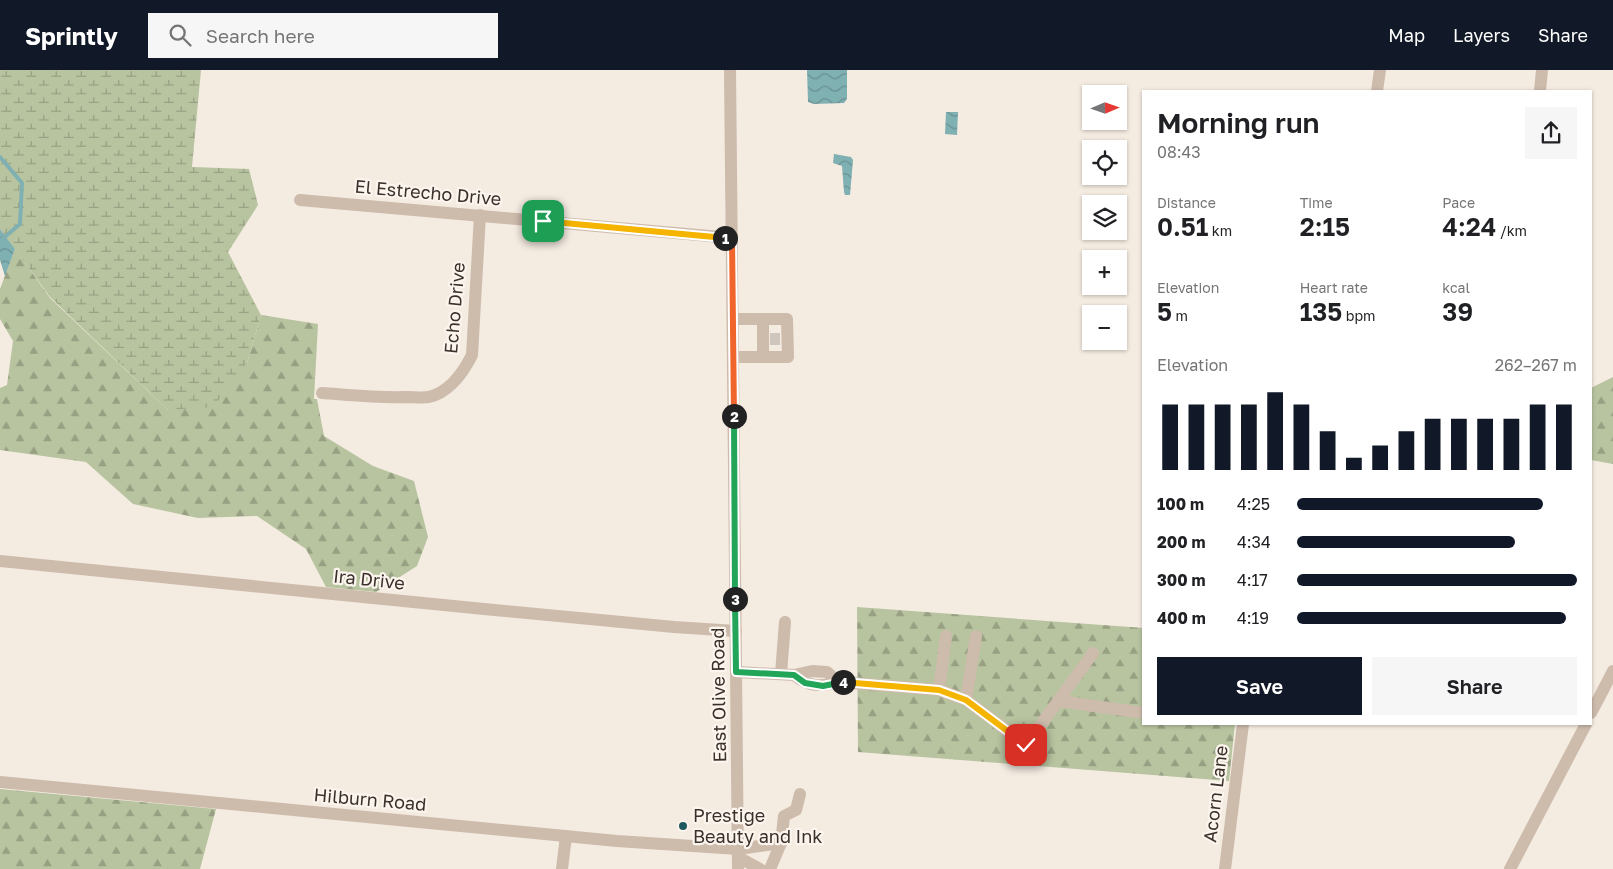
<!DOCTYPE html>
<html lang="en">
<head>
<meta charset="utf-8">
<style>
  :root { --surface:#fff; --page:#f6f6f6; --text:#202124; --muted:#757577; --accent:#111827 }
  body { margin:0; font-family:"Golos Text",sans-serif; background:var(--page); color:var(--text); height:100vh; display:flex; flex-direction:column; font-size:19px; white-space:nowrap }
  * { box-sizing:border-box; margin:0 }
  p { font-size:16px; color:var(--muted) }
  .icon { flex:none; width:28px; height:28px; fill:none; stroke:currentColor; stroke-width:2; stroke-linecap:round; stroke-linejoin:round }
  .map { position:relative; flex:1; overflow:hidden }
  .side { position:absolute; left:1142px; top:20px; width:450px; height:635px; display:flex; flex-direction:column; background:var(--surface); border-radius:0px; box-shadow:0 1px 4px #0004 }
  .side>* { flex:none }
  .needle { width:32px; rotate:88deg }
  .controls { position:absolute; left:1082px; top:15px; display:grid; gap:10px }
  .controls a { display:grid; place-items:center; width:45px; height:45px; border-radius:0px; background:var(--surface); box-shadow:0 1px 4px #0004; font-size:25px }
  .pin { position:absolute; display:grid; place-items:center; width:42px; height:42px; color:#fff; margin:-21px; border-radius:10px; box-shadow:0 2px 8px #0006 }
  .km { position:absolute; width:25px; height:25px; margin:-12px; border-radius:50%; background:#222; color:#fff; font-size:14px; line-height:25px; text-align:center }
  .round { display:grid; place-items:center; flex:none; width:52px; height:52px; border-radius:0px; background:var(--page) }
  .summary { display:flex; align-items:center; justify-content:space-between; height:85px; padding:0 15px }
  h1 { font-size:28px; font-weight:600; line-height:38px }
  .figures { display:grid; grid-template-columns:repeat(3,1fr); gap:8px; height:85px; padding:5px 15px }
  .figures div { display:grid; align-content:center }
  .figures b { font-size:25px; font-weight:600 }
  .figures small { font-size:14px; font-weight:400 }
  .figures p { font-size:14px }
  .chart { height:140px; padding:10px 15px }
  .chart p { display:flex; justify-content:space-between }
  .chart svg { width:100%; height:90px; margin-top:5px; stroke:var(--accent); stroke-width:6 }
  .button { display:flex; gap:10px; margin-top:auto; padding:10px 15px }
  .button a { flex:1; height:58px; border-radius:0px; background:var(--accent); color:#fff; font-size:20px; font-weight:600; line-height:58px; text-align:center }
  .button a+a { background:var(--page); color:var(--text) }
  ul { padding:0 15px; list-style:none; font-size:16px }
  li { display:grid; grid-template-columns:80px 60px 1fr; align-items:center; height:38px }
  li i { height:12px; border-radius:6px; background:var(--accent) }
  header { display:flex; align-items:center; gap:30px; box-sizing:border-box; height:70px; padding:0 25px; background:var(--accent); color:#fff }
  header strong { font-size:24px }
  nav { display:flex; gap:28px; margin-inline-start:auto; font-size:18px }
  .search { width:350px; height:45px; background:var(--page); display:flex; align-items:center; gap:12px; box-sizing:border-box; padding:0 18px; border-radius:0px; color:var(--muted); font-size:19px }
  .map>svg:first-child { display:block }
  .forest { fill:url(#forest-firs) }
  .wetland { fill:url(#wetland-marsh) }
  .water { fill:url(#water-waves) }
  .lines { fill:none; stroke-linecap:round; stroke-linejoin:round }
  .stream { stroke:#7fb0b2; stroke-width:4 }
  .minor-tunnel { stroke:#cfc6bd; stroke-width:12; stroke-dasharray:12 6; stroke-linecap:butt }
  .minor { stroke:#cdbbac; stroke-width:12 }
  .split-1-casing { stroke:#fff; stroke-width:10 }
  .split-2-casing { stroke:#fff; stroke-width:10 }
  .split-3-casing { stroke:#fff; stroke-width:10 }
  .split-4-casing { stroke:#fff; stroke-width:10 }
  .split-5-casing { stroke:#fff; stroke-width:10 }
  .split-1 { stroke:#f5b400; stroke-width:6 }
  .split-2 { stroke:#f0652b; stroke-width:6 }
  .split-3 { stroke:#22a559; stroke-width:6 }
  .split-4 { stroke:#22a559; stroke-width:6 }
  .split-5 { stroke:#f5b400; stroke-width:6 }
  .poi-dot { fill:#1f5a5e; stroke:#fbf5ee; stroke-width:2 }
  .labels { text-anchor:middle; stroke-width:4.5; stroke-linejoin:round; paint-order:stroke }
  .street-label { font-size:18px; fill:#3b302b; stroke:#fbf5ee }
  .poi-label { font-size:18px; fill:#3b302b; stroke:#fbf5ee; text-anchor:start }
</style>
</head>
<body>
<header>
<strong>Sprintly</strong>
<div class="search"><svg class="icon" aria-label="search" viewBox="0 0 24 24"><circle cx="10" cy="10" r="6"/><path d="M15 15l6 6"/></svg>Search here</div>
<nav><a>Map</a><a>Layers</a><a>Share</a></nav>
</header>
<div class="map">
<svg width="1613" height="799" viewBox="0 0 1613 799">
  <defs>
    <pattern id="forest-firs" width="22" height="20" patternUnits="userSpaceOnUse" patternTransform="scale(1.25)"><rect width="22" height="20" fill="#b8c4a0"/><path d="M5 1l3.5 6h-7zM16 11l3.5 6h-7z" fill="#97a083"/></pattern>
    <pattern id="wetland-marsh" width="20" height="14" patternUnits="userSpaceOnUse" patternTransform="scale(1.25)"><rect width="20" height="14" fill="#b8c4a0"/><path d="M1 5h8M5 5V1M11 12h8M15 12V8" fill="none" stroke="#97a083"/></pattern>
    <pattern id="water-waves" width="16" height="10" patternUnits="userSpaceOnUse" patternTransform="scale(1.25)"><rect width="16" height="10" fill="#7fb0b2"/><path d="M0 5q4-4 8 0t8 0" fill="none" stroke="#699091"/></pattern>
  </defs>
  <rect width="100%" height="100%" fill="#f4ebe1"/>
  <g class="forest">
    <path d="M 15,179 L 50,228 L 168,340 L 247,293 L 261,245 L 318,254 L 314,329 L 317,329 L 324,366 L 373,396 L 414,411 L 428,467 L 417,496 L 376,522 L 326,517 L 306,479 L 257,446 L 198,448 L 133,434 L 86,392 L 0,380 L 0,318 L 7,315 L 13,271 L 0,249 L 0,219 Z"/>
    <path d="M 1613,307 L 1613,394 L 1591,390 L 1591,318 Z"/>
    <path d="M 857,537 L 1144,558 L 1144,654 L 1235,654 L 1229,711 L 858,682 Z"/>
    <path d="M 0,719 L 216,739 L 200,799 L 0,799 Z"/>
  </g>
  <path class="wetland" d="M 0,0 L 201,0 L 192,97 L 249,99 L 258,135 L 228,182 L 261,245 L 247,293 L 213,337 L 168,340 L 50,227 L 0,159 Z"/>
  <g class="water">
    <path d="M 807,0 L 847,0 L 847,29 L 844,33 L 814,34 L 808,32 Z"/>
    <path d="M 946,42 L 958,42 L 957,65 L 945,64 Z"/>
    <path d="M 834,84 L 851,87 L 853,90 L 850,125 L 845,125 L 844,122 L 842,96 L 833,93 Z"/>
    <path d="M 0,159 L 15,179 L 5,206 L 0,190 Z"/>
  </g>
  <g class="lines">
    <path class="stream" d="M 0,87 L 22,113 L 20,154 L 0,171"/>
    <path class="minor-tunnel" d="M 770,269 L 780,269"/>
    <g class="minor">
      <path d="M 730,0 L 738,799"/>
      <path d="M 1377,21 L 1380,0"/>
      <path d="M 1540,21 L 1542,0"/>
      <path d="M 300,130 L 732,168"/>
      <path d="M 733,249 L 787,249 L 788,287 L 733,287"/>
      <path d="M 763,249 L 763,287"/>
      <path d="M 322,323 C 350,325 378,328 406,327 C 414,327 422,328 429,327 C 450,322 463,303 472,285 L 480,145"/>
      <path d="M 0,491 L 484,539 L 674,557 L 736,561"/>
      <path d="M 736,602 L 794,605 L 812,601 L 827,602 L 838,612"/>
      <path d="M 781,604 L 785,552"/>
      <path d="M 794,605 C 809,617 821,617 838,612 L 939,620 L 966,630 L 1026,675 L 1093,583"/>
      <path d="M 939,620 L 946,566"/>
      <path d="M 966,630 L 976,566"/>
      <path d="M 1058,631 L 1144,643"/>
      <path d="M 1591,643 L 1613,601"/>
      <path d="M 0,712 L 617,771 L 738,779 L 781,773 L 784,746 L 796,740 L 800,724"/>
      <path d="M 738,787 L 760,799"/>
      <path d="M 562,799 L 566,766"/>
      <path d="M 770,799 L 781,773"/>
      <path d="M 1225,799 L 1243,654"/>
      <path d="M 1510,799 L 1586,654"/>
    </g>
  </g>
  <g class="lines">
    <defs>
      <path id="split-1" d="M 543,151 L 725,168"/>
      <path id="split-2" d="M 725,168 L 732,168 L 734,346"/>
      <path id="split-3" d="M 734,346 L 735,529"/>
      <path id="split-4" d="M 735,529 L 736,602 L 794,605 L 805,613 L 823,616 L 843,612"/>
      <path id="split-5" d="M 843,612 L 939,620 L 966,630 L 1026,675"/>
    </defs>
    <use href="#split-1" class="split-1-casing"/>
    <use href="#split-2" class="split-2-casing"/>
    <use href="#split-3" class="split-3-casing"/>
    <use href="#split-4" class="split-4-casing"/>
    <use href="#split-5" class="split-5-casing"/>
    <use href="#split-1" class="split-1"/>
    <use href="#split-2" class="split-2"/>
    <use href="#split-3" class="split-3"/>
    <use href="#split-4" class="split-4"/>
    <use href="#split-5" class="split-5"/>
  </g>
  <circle class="poi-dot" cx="683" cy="756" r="5"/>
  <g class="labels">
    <g class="street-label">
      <text transform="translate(428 123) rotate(5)" y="6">El Estrecho Drive</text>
      <text transform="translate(455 238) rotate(-85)" y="6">Echo Drive</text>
      <text transform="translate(369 510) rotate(6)" y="6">Ira Drive</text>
      <text transform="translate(719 625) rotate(-91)" y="6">East Olive Road</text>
      <text transform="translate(1216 724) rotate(-83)" y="6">Acorn Lane</text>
      <text transform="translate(370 730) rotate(5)" y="6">Hilburn Road</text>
    </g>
    <g class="poi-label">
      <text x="693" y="752">Prestige<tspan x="693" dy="21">Beauty and Ink</tspan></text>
    </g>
  </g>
</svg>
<div class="controls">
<a><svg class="needle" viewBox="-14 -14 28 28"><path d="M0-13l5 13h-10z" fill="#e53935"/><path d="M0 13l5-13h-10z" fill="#757577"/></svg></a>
<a><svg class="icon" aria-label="locate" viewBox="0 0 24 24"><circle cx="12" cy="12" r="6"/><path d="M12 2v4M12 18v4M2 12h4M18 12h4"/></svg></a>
<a><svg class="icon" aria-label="layers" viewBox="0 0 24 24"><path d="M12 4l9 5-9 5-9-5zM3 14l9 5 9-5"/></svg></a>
<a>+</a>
<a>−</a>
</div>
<div class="pin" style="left:543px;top:151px;background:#1e9e55"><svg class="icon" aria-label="arrive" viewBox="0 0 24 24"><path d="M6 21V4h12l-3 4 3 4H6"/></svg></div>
<div class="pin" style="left:1026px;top:675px;background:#d93025"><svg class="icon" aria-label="check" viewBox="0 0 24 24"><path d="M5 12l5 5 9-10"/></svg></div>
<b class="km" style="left:725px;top:168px">1</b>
<b class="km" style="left:734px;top:346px">2</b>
<b class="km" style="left:735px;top:529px">3</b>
<b class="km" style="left:843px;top:612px">4</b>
<section class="side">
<div class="summary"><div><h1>Morning run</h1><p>08:43</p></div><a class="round"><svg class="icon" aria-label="share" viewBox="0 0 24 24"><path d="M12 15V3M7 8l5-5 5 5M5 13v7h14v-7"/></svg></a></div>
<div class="figures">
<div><p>Distance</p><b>0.51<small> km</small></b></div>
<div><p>Time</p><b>2:15</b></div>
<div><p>Pace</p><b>4:24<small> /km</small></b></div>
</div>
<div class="figures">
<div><p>Elevation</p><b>5<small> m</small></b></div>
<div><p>Heart rate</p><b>135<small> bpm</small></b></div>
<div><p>kcal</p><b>39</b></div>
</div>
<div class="chart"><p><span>Elevation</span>262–267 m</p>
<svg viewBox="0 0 160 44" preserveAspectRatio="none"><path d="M5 44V12M15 44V12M25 44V12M35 44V12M45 44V6M55 44V12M65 44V25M75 44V38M85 44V32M95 44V25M105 44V19M115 44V19M125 44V19M135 44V19M145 44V12M155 44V12"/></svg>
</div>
<ul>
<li><b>100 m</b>4:25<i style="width:88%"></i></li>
<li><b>200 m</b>4:34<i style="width:78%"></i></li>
<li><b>300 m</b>4:17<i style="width:100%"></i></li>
<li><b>400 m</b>4:19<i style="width:96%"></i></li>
</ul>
<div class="button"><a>Save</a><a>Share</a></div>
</section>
</div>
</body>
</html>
